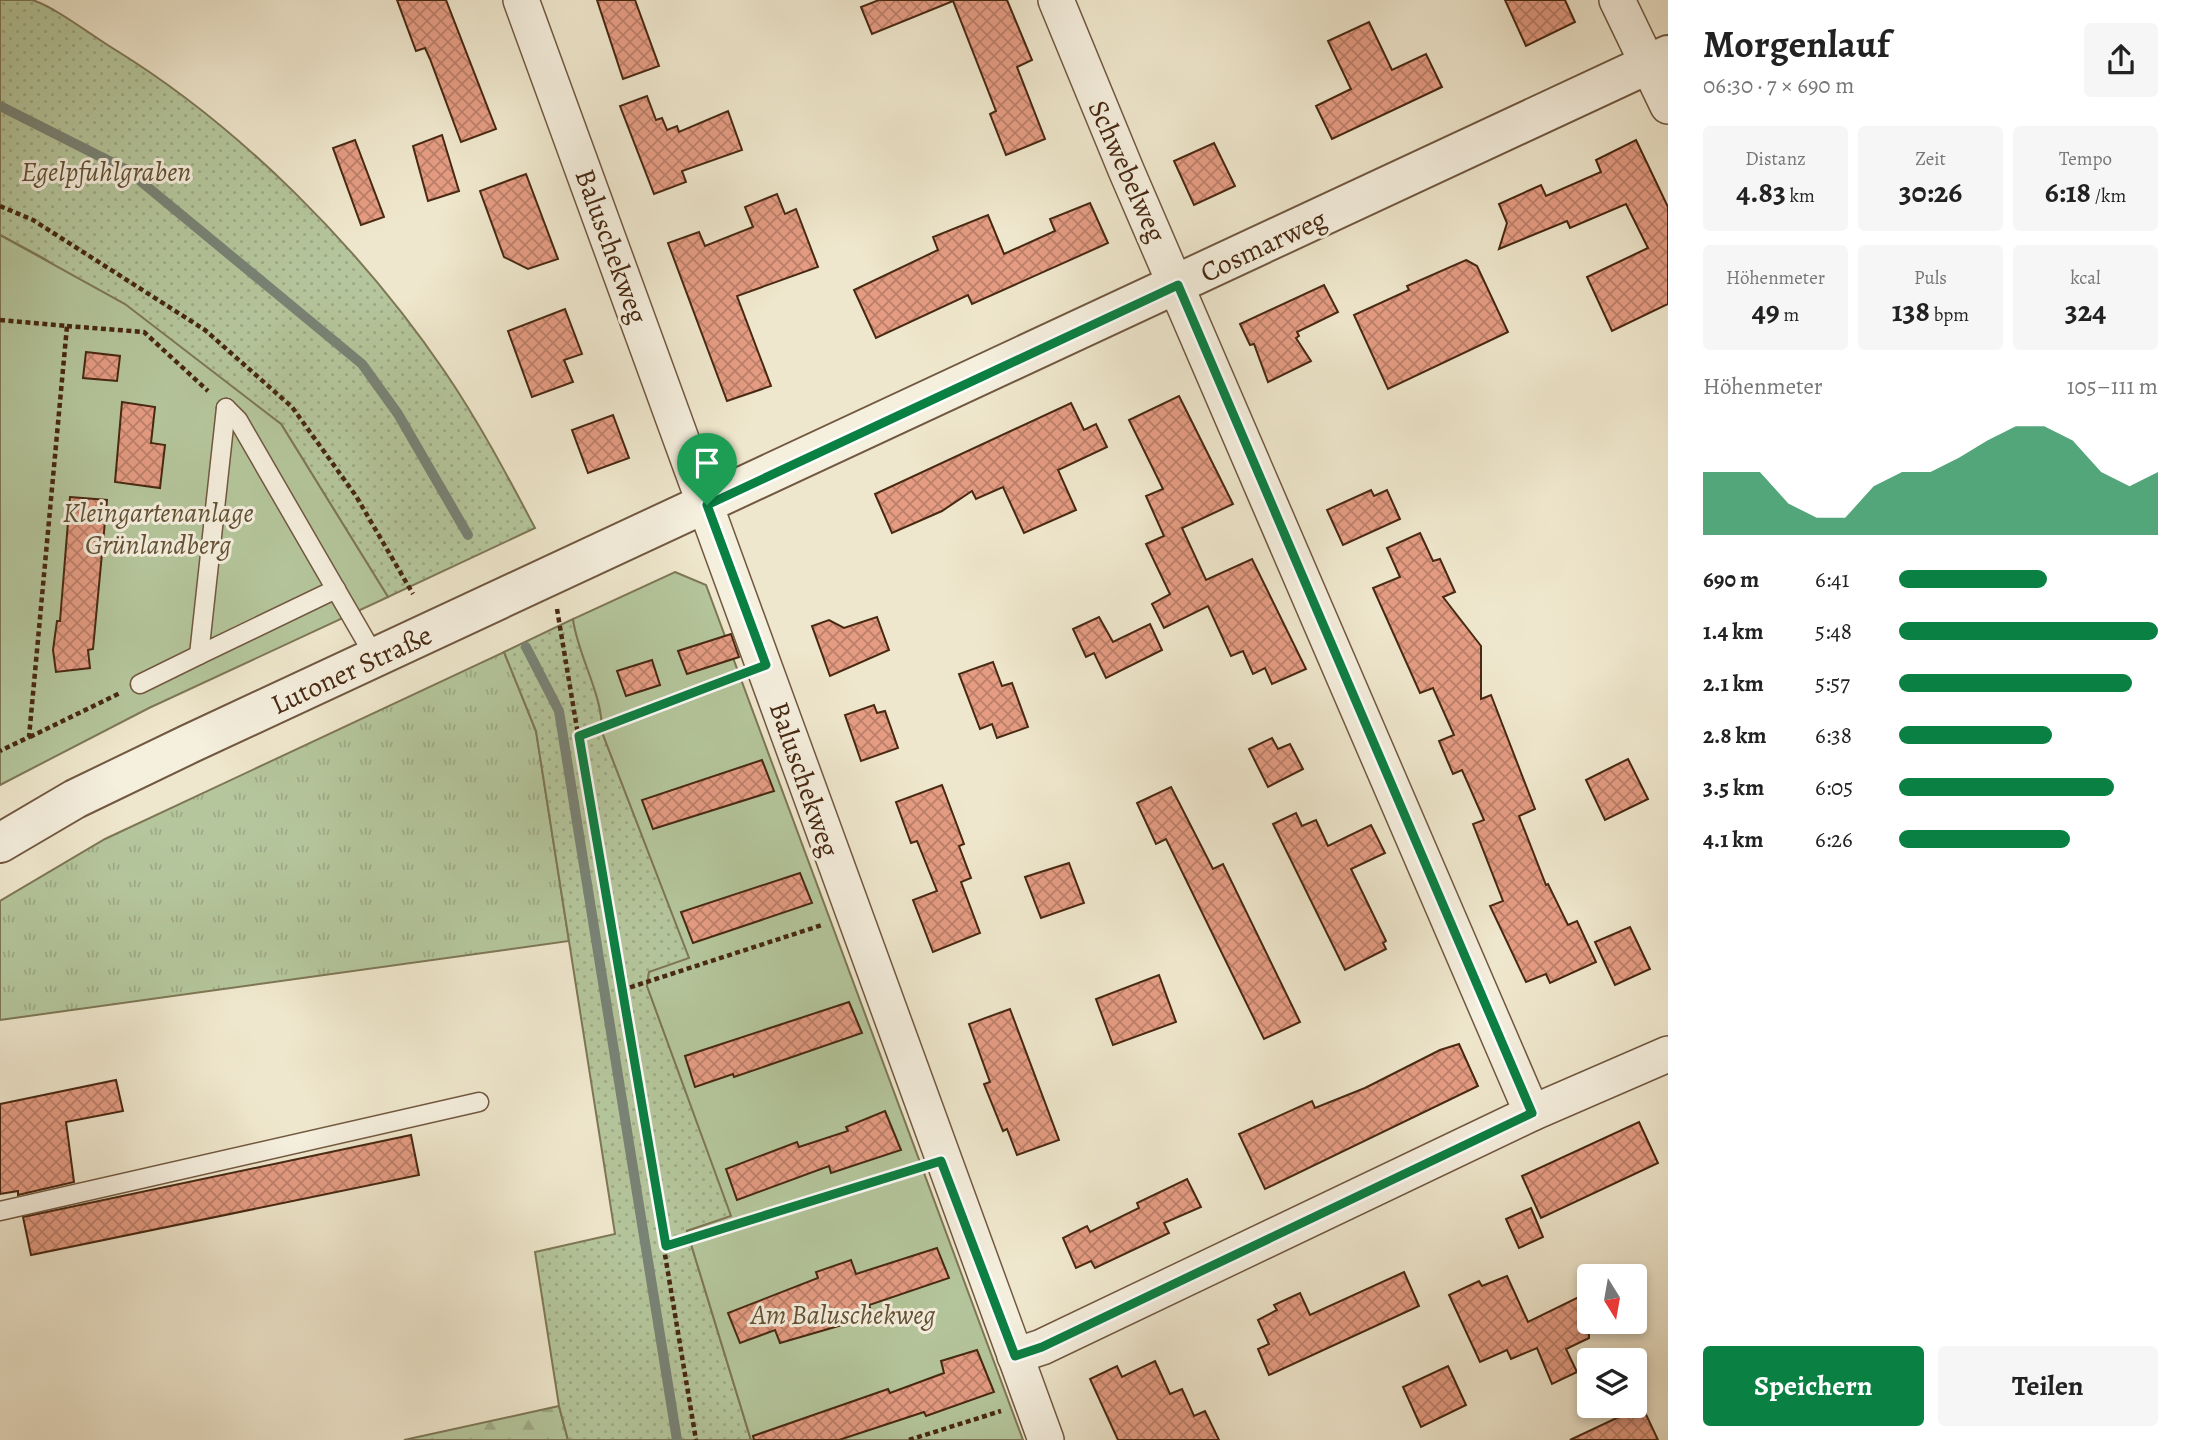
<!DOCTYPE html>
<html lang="de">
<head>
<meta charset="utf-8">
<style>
  :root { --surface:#fff; --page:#f6f6f6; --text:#222; --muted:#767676; --accent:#0b8043 }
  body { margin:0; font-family:Alegreya,serif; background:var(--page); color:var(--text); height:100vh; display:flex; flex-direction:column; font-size:26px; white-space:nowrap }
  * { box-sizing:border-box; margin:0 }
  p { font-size:23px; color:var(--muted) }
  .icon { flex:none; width:38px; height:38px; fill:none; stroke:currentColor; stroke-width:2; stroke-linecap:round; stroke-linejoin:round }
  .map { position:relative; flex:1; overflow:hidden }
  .sheet { display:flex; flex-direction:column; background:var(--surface); width:525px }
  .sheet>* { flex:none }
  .needle { width:46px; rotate:169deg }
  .buttons { position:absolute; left:1577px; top:1264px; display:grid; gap:14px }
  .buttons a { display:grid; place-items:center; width:70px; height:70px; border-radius:7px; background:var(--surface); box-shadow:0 4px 10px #0003; font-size:35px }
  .pin { position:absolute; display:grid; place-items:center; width:60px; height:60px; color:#fff; margin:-72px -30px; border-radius:50% 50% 50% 0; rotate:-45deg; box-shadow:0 0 7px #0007 }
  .pin .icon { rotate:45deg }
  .round { display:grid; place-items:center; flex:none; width:74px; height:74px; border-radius:7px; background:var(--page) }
  .summary { display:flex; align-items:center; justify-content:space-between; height:119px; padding:0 35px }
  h1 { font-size:38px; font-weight:700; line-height:52px }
  .stats { display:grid; grid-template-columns:repeat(3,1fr); gap:10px; height:119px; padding:7px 35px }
  .stats div { display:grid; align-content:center; border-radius:7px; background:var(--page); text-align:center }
  .stats b { font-size:30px; font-weight:700 }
  .stats small { font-size:19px; font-weight:400 }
  .stats p { font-size:19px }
  .chart { height:196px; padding:14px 35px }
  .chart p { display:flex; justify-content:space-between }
  .chart svg { width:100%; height:126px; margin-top:7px; fill:var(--accent); opacity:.7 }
  .cta { display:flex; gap:14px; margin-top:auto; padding:14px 35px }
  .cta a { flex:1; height:80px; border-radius:7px; background:var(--accent); color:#fff; font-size:28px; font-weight:700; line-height:80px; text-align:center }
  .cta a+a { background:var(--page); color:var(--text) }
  ul { padding:0 35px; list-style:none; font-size:23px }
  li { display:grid; grid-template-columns:112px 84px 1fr; align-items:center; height:52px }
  li i { height:18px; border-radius:9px; background:var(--accent) }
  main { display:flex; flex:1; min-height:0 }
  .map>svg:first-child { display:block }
  .grass { fill:url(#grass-tufts); stroke:#7e7756; stroke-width:2 }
  .forest { fill:url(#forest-firs); stroke:#7e7756; stroke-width:2 }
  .park { fill:url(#park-dots); stroke:#7e7756; stroke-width:2 }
  .garden { fill:#b5c69c; stroke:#7e7756; stroke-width:2 }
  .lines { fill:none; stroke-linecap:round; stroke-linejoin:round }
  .stream { stroke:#798376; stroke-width:10 }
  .building { fill:url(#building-cross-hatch); stroke:#472811; stroke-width:2 }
  .service-casing { stroke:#715840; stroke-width:21 }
  .minor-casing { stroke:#715840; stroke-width:38 }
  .tertiary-casing { stroke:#715840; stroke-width:42 }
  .path { stroke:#472811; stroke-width:4.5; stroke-dasharray:5 3.5; stroke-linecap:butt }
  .service { stroke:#f5efde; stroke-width:18 }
  .minor { stroke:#f5efde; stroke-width:35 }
  .tertiary { stroke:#f5efde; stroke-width:38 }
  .route-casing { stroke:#fff; stroke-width:14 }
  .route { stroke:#0b8043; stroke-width:9 }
  .labels { text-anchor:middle; stroke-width:6; stroke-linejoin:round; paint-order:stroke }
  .park-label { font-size:28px; font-style:italic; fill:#625034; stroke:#f5efde }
  .street-label { font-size:28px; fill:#472811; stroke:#f5efde }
</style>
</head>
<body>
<main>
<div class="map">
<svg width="1668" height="1440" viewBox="0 0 1668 1440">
  <defs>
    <pattern id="grass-tufts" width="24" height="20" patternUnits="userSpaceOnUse" patternTransform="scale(1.75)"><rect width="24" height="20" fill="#b5c69c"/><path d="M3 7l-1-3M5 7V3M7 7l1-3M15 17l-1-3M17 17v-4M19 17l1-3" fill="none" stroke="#9daa85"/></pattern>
    <pattern id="forest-firs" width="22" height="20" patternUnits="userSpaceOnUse" patternTransform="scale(1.75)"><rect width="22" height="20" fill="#b5c69c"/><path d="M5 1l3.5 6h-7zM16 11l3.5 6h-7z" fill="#9daa85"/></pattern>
    <pattern id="park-dots" width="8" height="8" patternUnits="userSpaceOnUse" patternTransform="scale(1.75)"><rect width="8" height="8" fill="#b5c69c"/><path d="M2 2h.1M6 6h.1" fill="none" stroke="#9daa85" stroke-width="1.8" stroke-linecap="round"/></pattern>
    <pattern id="building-cross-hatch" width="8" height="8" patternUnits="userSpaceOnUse" patternTransform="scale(1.75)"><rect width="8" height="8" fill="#e59c83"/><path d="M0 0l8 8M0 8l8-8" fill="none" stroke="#bb7f6a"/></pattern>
  </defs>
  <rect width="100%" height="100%" fill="#efe7cd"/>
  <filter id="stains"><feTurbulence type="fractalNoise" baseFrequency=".00286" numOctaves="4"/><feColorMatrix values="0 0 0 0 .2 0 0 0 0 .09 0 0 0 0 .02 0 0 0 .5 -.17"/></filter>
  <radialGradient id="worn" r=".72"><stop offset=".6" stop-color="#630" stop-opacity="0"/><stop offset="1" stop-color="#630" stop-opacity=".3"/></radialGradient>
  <path class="grass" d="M 504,652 L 536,731 L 569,941 L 0,1020 L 0,901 L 105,839 Z"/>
  <path class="forest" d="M 559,1406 L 568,1440 L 404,1440 Z"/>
  <g class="park">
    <path d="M 0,0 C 10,0 22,0 32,0 C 52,5 94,37 114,49 C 241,127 361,249 445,372 C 479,422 507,475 535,528 L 388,597 L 281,424 L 45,259 L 0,235 Z"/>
    <path d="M 573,619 C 579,657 603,694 602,732 L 690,959 L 649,972 L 647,986 L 732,1216 L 687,1231 L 751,1440 L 568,1440 L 559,1406 L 535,1252 L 615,1234 L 536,731 L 504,652 Z"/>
  </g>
  <g class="garden">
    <path d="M 0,235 L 125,304 L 281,424 L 388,597 L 149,708 L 0,785 Z"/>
    <path d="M 675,572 L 706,585 L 1023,1440 L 751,1440 L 687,1231 L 731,1216 L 647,986 L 649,972 L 689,958 L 602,732 C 603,694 578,657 573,619 Z"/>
  </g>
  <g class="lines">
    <g class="stream">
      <path d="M 0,106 L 127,170 L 362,364 L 398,414 L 468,535"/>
      <path d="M 526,647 L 559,711 L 677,1440"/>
    </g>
  </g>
  <g class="building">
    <path d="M 397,0 L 446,0 L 496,129 L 461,142 L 430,59 L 425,48 L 416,51 Z"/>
    <path d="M 597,0 L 635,0 L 659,66 L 623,79 Z"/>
    <path d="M 879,0 L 1007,0 L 1032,60 L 1017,67 L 1045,139 L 1006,155 L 990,114 L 996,111 L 953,1 L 872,34 L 861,7 Z"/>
    <path d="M 1505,0 L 1565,0 L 1575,22 L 1526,46 Z"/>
    <path d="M 1369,22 L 1392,70 L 1426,54 L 1442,87 L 1332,139 L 1316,106 L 1351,89 L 1328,41 Z"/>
    <path d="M 647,96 L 656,120 L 662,118 L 667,130 L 677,126 L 679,132 L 728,111 L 742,150 L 682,171 L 686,182 L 654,194 L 620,106 Z"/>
    <path d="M 442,135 L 459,191 L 428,201 L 413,146 Z"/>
    <path d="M 355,140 L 384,217 L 361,225 L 333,148 Z"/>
    <path d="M 1636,140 L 1668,207 L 1668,304 L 1612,331 L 1587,277 L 1648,248 L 1626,204 L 1570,228 L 1567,221 L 1499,249 L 1507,223 L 1499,204 L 1541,185 L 1546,196 L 1601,172 L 1596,160 Z"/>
    <path d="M 1214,143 L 1235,186 L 1194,205 L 1174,161 Z"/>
    <path d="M 526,174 L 558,259 L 528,269 L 504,257 L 480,191 Z"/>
    <path d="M 777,194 L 785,214 L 796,209 L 818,267 L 737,296 L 771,386 L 727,401 L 668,243 L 699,232 L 705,246 L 753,227 L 745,207 Z"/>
    <path d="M 1090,203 L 1108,243 L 972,304 L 968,295 L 876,338 L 854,290 L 938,250 L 933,237 L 988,215 L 1004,254 L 1055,231 L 1050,219 Z"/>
    <path d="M 1466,260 L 1477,266 L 1508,332 L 1388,389 L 1354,315 L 1409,290 L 1407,286 Z"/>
    <path d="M 1324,285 L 1338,312 L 1297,332 L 1299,336 L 1296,338 L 1311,361 L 1268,382 L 1254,344 L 1250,345 L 1240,324 Z"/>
    <path d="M 565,309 L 582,354 L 564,360 L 573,382 L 532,397 L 508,331 Z"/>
    <path d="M 86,352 L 120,356 L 117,381 L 83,378 Z"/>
    <path d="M 1179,396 L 1233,504 L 1182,528 L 1206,580 L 1252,559 L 1306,669 L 1272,684 L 1265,668 L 1253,674 L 1243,651 L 1231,656 L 1208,606 L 1164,628 L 1152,604 L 1170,594 L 1146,544 L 1164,536 L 1146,496 L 1163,489 L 1129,420 Z"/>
    <path d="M 122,402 L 155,407 L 151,443 L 165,445 L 160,488 L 115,482 Z"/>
    <path d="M 1071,403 L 1084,430 L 1096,424 L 1107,447 L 1058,470 L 1076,510 L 1024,533 L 1003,487 L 976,499 L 972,491 L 942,511 L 892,533 L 875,494 Z"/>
    <path d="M 613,415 L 629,458 L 588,473 L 572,430 Z"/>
    <path d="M 1371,490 L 1374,496 L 1387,490 L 1400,519 L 1343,545 L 1327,510 Z"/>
    <path d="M 70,497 L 107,500 L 93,649 L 88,650 L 90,668 L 56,672 L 53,650 L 57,621 L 60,621 Z"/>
    <path d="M 1420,533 L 1433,561 L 1440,559 L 1455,592 L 1443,597 L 1481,646 L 1481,699 L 1491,695 L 1535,809 L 1519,816 L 1546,885 L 1548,884 L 1568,925 L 1577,921 L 1596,962 L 1550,983 L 1546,974 L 1526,982 L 1490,906 L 1503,901 L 1473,824 L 1484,820 L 1462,770 L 1453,774 L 1439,741 L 1454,735 L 1433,688 L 1420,693 L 1373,588 L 1400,577 L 1387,548 Z"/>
    <path d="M 877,617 L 889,650 L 830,676 L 812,626 L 829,620 L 844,628 Z"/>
    <path d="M 1099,617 L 1113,642 L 1150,624 L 1162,650 L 1106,678 L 1094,653 L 1086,657 L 1073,629 Z"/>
    <path d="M 731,634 L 739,657 L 687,674 L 678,651 Z"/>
    <path d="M 652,660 L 660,685 L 626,696 L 617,671 Z"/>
    <path d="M 993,662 L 1002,686 L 1012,683 L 1028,727 L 997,738 L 992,724 L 980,729 L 959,674 Z"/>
    <path d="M 874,705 L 877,713 L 885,711 L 898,748 L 861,761 L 845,715 Z"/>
    <path d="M 1272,738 L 1278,749 L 1290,744 L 1303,769 L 1268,787 L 1249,749 Z"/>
    <path d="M 1628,759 L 1648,799 L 1605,820 L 1586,780 Z"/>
    <path d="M 762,760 L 774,791 L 653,829 L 642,800 Z"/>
    <path d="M 942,785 L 964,844 L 959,846 L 971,878 L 961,882 L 980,933 L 933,952 L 913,900 L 937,891 L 917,841 L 911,843 L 896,802 Z"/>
    <path d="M 1171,787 L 1213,869 L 1223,864 L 1300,1022 L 1264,1039 L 1166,839 L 1156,844 L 1137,803 Z"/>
    <path d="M 1296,813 L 1302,826 L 1316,820 L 1328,846 L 1371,825 L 1385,853 L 1351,869 L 1386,941 L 1383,943 L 1386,949 L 1345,970 L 1273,824 Z"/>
    <path d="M 1069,863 L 1084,903 L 1041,918 L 1025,877 Z"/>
    <path d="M 800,873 L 812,903 L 693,943 L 681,912 Z"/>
    <path d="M 1630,927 L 1650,969 L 1615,985 L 1595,942 Z"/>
    <path d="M 1159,975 L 1176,1022 L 1113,1045 L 1096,999 Z"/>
    <path d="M 849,1002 L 862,1033 L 734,1077 L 733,1074 L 695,1087 L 685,1056 Z"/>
    <path d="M 1010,1009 L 1059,1140 L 1017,1155 L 1007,1129 L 1003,1131 L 984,1084 L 990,1082 L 969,1024 Z"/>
    <path d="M 1459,1044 L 1478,1086 L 1265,1189 L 1239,1134 L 1312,1101 L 1315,1108 L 1365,1088 L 1440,1050 Z"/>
    <path d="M 116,1080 L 123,1111 L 66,1122 L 74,1182 L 18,1195 L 18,1191 L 0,1194 L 0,1104 Z"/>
    <path d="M 885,1111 L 901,1150 L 831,1173 L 829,1166 L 737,1200 L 726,1169 L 797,1142 L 799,1147 L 848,1131 L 846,1127 Z"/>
    <path d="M 1639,1122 L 1658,1163 L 1541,1218 L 1522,1176 Z"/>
    <path d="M 411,1135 L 419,1175 L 31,1255 L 23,1217 Z"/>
    <path d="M 1187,1179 L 1201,1207 L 1164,1223 L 1169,1233 L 1095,1268 L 1091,1261 L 1076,1268 L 1063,1238 L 1087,1226 L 1090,1232 L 1139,1208 L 1137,1203 Z"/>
    <path d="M 1531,1208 L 1543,1237 L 1519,1248 L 1506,1219 Z"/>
    <path d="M 937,1248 L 949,1278 L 869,1305 L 873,1316 L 780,1343 L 775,1330 L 740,1343 L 728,1313 L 818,1278 L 816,1272 L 851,1260 L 856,1274 Z"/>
    <path d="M 1404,1272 L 1419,1306 L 1269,1375 L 1258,1349 L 1269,1344 L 1258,1320 L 1277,1310 L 1274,1305 L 1300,1293 L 1310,1315 Z"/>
    <path d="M 1507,1276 L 1528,1322 L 1589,1292 L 1589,1338 L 1566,1349 L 1577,1372 L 1552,1384 L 1537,1348 L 1511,1359 L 1507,1350 L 1480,1362 L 1449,1295 L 1479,1281 L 1482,1286 Z"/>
    <path d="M 977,1350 L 994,1392 L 926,1416 L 924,1412 L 839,1440 L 754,1440 L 753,1436 L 888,1389 L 890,1393 L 944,1373 L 941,1361 Z"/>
    <path d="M 1155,1361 L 1170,1394 L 1182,1389 L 1194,1416 L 1205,1411 L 1219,1440 L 1118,1440 L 1090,1379 L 1117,1366 L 1122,1377 Z"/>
    <path d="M 1448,1366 L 1466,1405 L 1421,1427 L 1403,1387 Z"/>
    <path d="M 1642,1406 L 1658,1440 L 1570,1440 Z"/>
  </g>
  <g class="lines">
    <defs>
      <g id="service">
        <path d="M 226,408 L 199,655 L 336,589"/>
        <path d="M 226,408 L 238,420 L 375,657"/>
        <path d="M 140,684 L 199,655"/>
        <path d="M 0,1211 L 479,1102"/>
      </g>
      <g id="minor">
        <path d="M 521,0 C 699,479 868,961 1046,1440"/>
        <path d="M 1056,0 L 1126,170 L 1532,1113"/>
        <path d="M 1617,0 L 1668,106"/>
        <path d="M 1015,1356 L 1042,1347 L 1532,1113 L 1668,1054"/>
      </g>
      <path id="tertiary" d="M 0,843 L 75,799 L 189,744 L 1668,55"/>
    </defs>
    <use href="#service" class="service-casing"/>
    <use href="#minor" class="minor-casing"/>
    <use href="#tertiary" class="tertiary-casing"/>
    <g class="path">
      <path d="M 0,206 L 33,220 L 205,330 L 292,407 L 356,496 L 413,594"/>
      <path d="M 0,320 L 67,326 L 29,737 L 0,751"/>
      <path d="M 67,326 L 144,332 L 208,391"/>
      <path d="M 557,609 L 696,1440"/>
      <path d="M 579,736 L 732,678"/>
      <path d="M 30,737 L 120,693"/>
      <path d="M 622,990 L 822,925"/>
      <path d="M 666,1246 L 913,1169"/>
      <path d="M 909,1440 L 1001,1411"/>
    </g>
    <use href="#service" class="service"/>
    <use href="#minor" class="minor"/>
    <use href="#tertiary" class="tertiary"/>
  </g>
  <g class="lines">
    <defs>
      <path id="route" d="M 1178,285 L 1532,1113 L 1042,1347 L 1015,1356 L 941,1161 L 666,1246 L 579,736 L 766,665 L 707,505 Z"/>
    </defs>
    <use href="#route" class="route-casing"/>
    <use href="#route" class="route"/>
  </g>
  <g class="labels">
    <g class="park-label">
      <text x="106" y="181">Egelpfuhlgraben</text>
      <text x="158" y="522">Kleingartenanlage<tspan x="158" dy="32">Grünlandberg</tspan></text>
      <text x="843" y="1324">Am Baluschekweg</text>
    </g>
    <g class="street-label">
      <text transform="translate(1128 171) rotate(66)" y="10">Schwebelweg</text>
      <text transform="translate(1263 245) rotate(-25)" y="10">Cosmarweg</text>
      <text transform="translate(612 246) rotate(70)" y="10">Baluschekweg</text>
      <text transform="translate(351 669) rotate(-25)" y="10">Lutoner Straße</text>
      <text transform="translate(805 779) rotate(71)" y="10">Baluschekweg</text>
    </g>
  </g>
  <rect width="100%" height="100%" filter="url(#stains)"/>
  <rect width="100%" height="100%" fill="url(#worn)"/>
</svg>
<div class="buttons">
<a><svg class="needle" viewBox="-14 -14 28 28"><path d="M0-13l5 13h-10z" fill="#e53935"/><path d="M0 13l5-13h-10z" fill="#767676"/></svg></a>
<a><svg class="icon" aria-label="layers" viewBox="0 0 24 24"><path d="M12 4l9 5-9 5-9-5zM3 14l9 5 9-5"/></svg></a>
</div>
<div class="pin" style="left:707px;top:505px;background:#1e9e55"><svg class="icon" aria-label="arrive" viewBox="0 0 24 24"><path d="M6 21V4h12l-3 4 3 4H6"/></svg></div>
</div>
<section class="sheet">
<div class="summary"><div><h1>Morgenlauf</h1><p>06:30 · 7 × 690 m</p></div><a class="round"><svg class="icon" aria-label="share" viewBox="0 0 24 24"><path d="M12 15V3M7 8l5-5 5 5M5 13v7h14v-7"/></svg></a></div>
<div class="stats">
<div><p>Distanz</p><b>4.83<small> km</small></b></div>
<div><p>Zeit</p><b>30:26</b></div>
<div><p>Tempo</p><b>6:18<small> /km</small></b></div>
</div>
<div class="stats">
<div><p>Höhenmeter</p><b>49<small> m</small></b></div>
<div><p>Puls</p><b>138<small> bpm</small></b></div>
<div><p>kcal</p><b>324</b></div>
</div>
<div class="chart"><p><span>Höhenmeter</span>105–111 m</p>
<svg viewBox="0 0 160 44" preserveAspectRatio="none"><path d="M0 44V22L10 22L20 22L30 33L40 38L50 38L60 27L70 22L80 22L90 17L100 11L110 6L120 6L130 11L140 22L150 27L160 22V44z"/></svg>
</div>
<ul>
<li><b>690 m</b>6:41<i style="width:57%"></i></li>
<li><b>1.4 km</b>5:48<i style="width:100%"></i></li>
<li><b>2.1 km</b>5:57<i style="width:90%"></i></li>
<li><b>2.8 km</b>6:38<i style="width:59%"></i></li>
<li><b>3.5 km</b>6:05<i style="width:83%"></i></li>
<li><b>4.1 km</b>6:26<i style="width:66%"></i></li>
</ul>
<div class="cta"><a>Speichern</a><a>Teilen</a></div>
</section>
</main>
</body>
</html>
